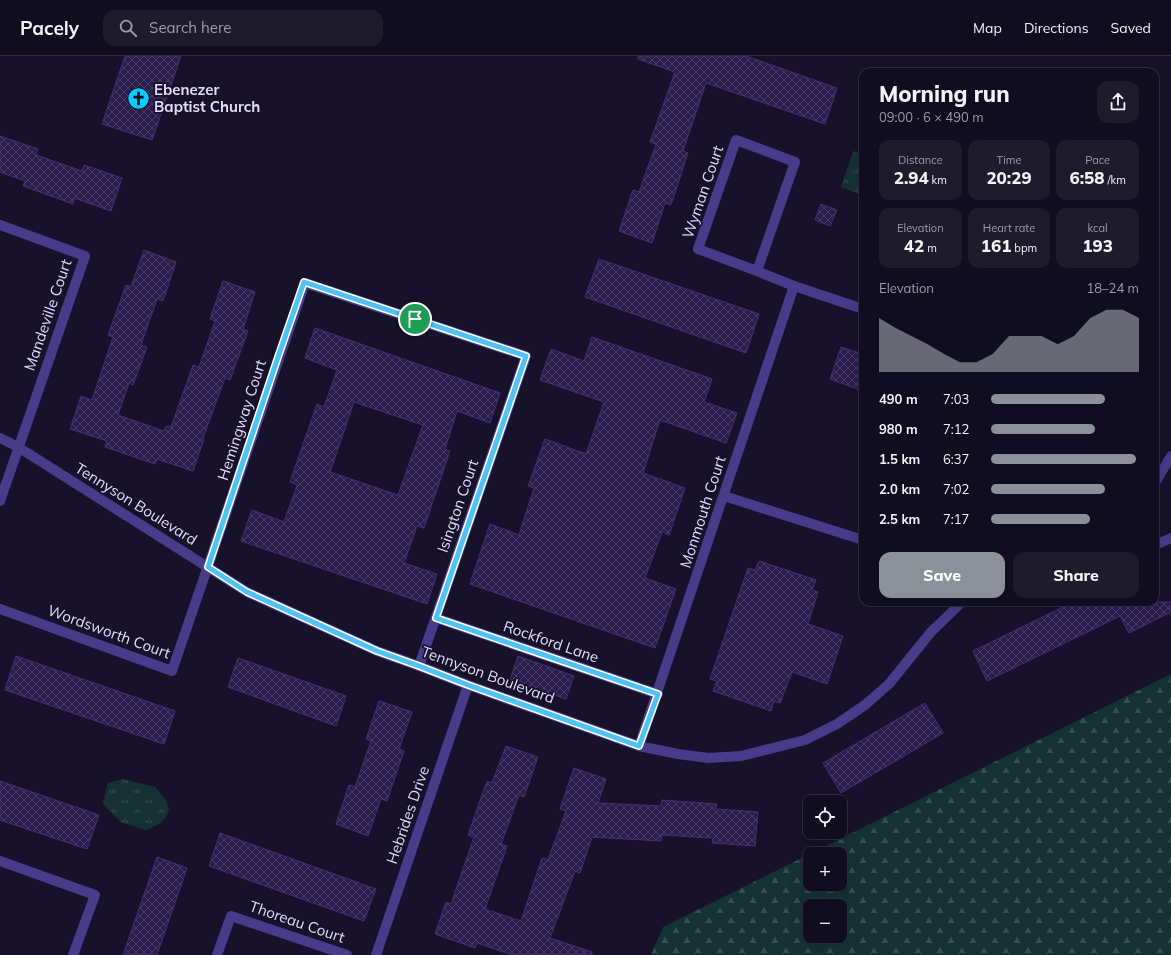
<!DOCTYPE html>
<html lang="en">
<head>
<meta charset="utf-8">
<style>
  :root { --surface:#110d20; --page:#1e1b2d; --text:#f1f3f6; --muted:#9c9ca5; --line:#302d3e; --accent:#8c9099 }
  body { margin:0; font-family:Mulish,sans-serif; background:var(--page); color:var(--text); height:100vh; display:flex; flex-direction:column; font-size:15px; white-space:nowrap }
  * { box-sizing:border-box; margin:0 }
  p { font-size:13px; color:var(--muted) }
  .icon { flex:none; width:22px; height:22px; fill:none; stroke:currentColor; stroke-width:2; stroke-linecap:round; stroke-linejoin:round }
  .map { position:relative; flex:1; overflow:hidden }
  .drawer { position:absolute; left:859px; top:12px; width:300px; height:538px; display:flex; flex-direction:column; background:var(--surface); border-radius:12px; box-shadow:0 4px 16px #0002,0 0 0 1px var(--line) }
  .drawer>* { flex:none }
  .tools { position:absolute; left:803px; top:739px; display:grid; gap:8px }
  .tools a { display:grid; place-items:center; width:44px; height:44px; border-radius:8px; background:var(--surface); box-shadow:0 4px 16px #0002,0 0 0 1px var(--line); font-size:20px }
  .pin { position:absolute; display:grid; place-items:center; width:34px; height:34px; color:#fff; margin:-17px; border:2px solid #fff; border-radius:50%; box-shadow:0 1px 4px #0007 }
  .round { display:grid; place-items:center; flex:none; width:42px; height:42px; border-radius:12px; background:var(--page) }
  .head { display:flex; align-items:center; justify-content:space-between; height:68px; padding:0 20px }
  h1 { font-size:22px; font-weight:800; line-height:30px }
  .stats { display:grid; grid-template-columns:repeat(3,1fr); gap:6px; height:68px; padding:4px 20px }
  .stats div { display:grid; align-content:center; border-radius:10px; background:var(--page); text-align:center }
  .stats b { font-size:17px; font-weight:800 }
  .stats small { font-size:11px; font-weight:400 }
  .stats p { font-size:11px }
  .chart { height:112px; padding:8px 20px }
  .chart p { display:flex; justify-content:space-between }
  .chart svg { width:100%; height:72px; margin-top:4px; fill:var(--accent); opacity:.7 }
  .primary-button { display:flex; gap:8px; margin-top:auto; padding:8px 20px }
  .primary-button a { flex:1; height:46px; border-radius:12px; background:var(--accent); color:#fff; font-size:16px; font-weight:800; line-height:46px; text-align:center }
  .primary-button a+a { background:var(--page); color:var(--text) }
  ul { padding:0 20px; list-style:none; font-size:13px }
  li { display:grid; grid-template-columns:64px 48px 1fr; align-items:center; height:30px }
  li i { height:10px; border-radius:5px; background:var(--accent) }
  header { display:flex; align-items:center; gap:24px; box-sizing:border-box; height:56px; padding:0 20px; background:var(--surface); border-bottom:1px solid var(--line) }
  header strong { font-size:19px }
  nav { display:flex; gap:22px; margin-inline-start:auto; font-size:14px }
  .search { width:280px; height:36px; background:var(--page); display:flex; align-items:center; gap:10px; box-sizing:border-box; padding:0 14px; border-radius:12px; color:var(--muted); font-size:15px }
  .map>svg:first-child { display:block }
  .forest { fill:url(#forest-firs); fill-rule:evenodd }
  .park { fill:url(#park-tufts) }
  .building { fill:url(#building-cross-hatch); stroke:#442f77; fill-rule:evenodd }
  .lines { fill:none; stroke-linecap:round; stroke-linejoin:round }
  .minor { stroke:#463c89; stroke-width:10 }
  .route-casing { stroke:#fff; stroke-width:8 }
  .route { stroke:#4fc3f7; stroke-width:5 }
  .labels { text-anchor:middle; stroke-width:3.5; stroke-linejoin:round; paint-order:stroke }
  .poi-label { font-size:15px; font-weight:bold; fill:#e2daff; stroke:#17112a; text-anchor:start }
  .street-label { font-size:15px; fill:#e2daff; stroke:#17112a }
</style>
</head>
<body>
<header>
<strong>Pacely</strong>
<div class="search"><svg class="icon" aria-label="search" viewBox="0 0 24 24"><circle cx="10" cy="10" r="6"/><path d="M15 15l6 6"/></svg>Search here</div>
<nav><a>Map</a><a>Directions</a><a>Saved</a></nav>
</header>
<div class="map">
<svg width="1171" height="899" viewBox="0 0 1171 899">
  <defs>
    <pattern id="forest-firs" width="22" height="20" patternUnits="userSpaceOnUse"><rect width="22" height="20" fill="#143234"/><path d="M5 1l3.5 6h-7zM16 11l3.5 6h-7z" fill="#364f52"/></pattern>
    <pattern id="park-tufts" width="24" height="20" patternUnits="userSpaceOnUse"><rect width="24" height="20" fill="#143234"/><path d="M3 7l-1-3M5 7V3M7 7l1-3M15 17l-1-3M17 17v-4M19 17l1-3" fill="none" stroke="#364f52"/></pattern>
    <pattern id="building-cross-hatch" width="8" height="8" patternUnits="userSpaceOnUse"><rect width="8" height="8" fill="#2b1d4b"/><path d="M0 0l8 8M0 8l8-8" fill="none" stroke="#493d66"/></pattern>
  </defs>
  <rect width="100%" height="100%" fill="#17112a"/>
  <path class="forest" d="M 1171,618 L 1171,899 L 651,899 L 663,871 ZM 810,798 L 840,798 L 840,828 L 810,828 ZM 810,850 L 840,850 L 840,880 L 810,880 Z"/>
  <g class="park">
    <path d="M 853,95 L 863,99 L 863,139 L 841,131 Z"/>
    <path d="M 123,723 L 155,731 L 166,744 L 169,753 L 166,761 L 161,767 L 151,772 L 145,774 L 121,766 L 103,748 L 108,727 Z"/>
  </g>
  <g class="building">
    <path d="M 125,0 L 181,0 L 152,84 L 102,68 Z"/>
    <path d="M 638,0 L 746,0 L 837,32 L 825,68 L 706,27 L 683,95 L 688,97 L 671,149 L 665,147 L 652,187 L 619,175 L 633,134 L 639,136 L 656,88 L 650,86 L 675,16 L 638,3 Z"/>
    <path d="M 0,80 L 38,93 L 36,99 L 82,115 L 84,109 L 122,122 L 111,155 L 74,142 L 73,148 L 23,130 L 25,125 L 0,116 Z"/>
    <path d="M 821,148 L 837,154 L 830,170 L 815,164 Z"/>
    <path d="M 144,194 L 176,206 L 163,245 L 157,243 L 141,289 L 147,291 L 133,329 L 129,327 L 118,359 L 164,375 L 166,370 L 171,371 L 193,309 L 199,311 L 215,265 L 210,263 L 223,225 L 255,236 L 243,273 L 248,275 L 230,324 L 225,322 L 203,382 L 204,383 L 193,415 L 157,403 L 155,408 L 105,391 L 107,385 L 70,373 L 81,340 L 92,344 L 113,281 L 108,279 L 126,229 L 131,231 Z"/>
    <path d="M 599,203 L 759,258 L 746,297 L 585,241 Z"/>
    <path d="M 315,272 L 500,337 L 490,367 L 457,355 L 445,393 L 450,395 L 424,472 L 417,470 L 404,507 L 437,518 L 427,548 L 241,485 L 252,454 L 284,466 L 297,429 L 290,426 L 317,348 L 324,351 L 337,314 L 305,302 ZM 354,346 L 423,369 L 398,439 L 330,416 Z"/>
    <path d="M 592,281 L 712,323 L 704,346 L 737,357 L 726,387 L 660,364 L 643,417 L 685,432 L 669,479 L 662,476 L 645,522 L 676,533 L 655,592 L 470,528 L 490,468 L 519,479 L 534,432 L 528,430 L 545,383 L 586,398 L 604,346 L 540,324 L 551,293 L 584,305 Z"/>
    <path d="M 841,291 L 863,298 L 863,335 L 830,323 Z"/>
    <path d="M 759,505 L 816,524 L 812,534 L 818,536 L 808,568 L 843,580 L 827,628 L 792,616 L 780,647 L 774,645 L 771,655 L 713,635 L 717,625 L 710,623 L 748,512 L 755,514 Z"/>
    <path d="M 1073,546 L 1171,546 L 1171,556 L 1129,577 L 1120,560 L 987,625 L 973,595 Z"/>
    <path d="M 16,600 L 175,655 L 164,688 L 5,634 Z"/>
    <path d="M 518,600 L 574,620 L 566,643 L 510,624 Z"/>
    <path d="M 238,602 L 346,640 L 336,670 L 228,631 Z"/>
    <path d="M 379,645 L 412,656 L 399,693 L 404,695 L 387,745 L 381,743 L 368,780 L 336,768 L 349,729 L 355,731 L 371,685 L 366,683 Z"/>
    <path d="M 925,647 L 943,677 L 841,737 L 823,707 Z"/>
    <path d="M 506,690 L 538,701 L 524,741 L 519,739 L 501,788 L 507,790 L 485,853 L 521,865 L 542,802 L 548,804 L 566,755 L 560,753 L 574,712 L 606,723 L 598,747 L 661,750 L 662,744 L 717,748 L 716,753 L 758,756 L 755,790 L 712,787 L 713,782 L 662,779 L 661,785 L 592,781 L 580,817 L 575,815 L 550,882 L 592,896 L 592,899 L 512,899 L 477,887 L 475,892 L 435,878 L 446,846 L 451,848 L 474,781 L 468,779 L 487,725 L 492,727 Z"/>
    <path d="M 0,725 L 99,759 L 87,793 L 0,764 Z"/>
    <path d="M 220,777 L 376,833 L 364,865 L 209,810 Z"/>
    <path d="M 157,801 L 187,812 L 157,899 L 123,899 Z"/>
  </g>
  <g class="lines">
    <g class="minor">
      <path d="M 0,169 L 85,200 L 0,445"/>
      <path d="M 757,215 L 795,106 L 736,84 L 698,193 L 757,215 L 794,230 L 863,253"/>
      <path d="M 0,382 L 18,391 L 247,536 L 377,595 L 419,610 L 468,629 L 639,690 L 678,698 L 708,702 L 741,700 L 805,684 L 837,668 L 865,649 L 889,628 L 931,576 L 962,546"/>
      <path d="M 1155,427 L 1171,400"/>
      <path d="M 724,440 L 863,484"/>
      <path d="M 1155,489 L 1171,482"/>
      <path d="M 0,553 L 172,615 L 305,227 L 526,300 L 419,610"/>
      <path d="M 436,562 L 658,638"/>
      <path d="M 639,690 L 794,230"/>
      <path d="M 0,805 L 95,839 L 73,899"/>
      <path d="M 217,899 L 231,860 L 347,899"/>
      <path d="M 376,899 L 468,629"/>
    </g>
  </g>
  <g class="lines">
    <defs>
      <path id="route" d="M 304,226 L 526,300 L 436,562 L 658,638 L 639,690 L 468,629 L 419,610 L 377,595 L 247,536 L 208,511 L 278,301 Z"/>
    </defs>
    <use href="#route" class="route-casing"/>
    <use href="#route" class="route"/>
  </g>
  <defs>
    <symbol id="church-disc" viewBox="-11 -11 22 22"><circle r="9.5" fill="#07cdfe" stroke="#17112a"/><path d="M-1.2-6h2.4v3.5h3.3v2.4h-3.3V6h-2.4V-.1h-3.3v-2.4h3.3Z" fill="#111"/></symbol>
  </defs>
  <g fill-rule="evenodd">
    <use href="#church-disc" x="126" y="30" width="25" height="25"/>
  </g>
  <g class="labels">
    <g class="poi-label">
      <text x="154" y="39">Ebenezer<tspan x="154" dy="17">Baptist Church</tspan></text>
    </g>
    <g class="street-label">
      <text transform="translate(703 136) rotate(-71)" y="5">Wyman Court</text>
      <text transform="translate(48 259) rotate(-71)" y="5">Mandeville Court</text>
      <text transform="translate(242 364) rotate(-72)" y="5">Hemingway Court</text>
      <text transform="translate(136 448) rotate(32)" y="5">Tennyson Boulevard</text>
      <text transform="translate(458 450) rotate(-71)" y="5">Isington Court</text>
      <text transform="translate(703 456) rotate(-72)" y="5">Monmouth Court</text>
      <text transform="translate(109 576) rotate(20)" y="5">Wordsworth Court</text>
      <text transform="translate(551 586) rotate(19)" y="5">Rockford Lane</text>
      <text transform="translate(488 619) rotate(20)" y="5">Tennyson Boulevard</text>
      <text transform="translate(408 759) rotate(-71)" y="5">Hebrides Drive</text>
      <text transform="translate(297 866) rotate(19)" y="5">Thoreau Court</text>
    </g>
  </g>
</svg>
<div class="tools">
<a><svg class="icon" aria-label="locate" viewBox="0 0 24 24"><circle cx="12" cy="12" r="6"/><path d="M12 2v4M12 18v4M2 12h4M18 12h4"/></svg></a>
<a>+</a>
<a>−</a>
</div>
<div class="pin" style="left:415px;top:263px;background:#1e9e55"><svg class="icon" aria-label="arrive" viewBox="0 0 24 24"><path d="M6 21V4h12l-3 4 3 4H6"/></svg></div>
<section class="drawer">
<div class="head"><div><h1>Morning run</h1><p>09:00 · 6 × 490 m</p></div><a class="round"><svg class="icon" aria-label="share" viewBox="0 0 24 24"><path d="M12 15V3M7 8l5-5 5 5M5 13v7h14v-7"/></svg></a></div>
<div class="stats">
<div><p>Distance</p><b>2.94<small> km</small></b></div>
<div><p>Time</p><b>20:29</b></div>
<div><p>Pace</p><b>6:58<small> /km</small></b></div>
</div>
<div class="stats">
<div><p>Elevation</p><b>42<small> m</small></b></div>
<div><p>Heart rate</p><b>161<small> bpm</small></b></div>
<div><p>kcal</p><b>193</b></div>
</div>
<div class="chart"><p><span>Elevation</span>18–24 m</p>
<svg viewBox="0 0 160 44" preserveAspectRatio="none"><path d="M0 44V11L10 17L20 22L30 27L40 33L50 38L60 38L70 33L80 22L90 22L100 22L110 27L120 22L130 11L140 6L150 6L160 11V44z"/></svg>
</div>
<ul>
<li><b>490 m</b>7:03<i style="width:77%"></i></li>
<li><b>980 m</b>7:12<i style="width:70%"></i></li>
<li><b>1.5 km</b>6:37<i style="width:98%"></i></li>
<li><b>2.0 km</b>7:02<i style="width:77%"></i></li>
<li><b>2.5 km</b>7:17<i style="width:67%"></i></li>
</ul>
<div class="primary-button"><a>Save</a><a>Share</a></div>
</section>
</div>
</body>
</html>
